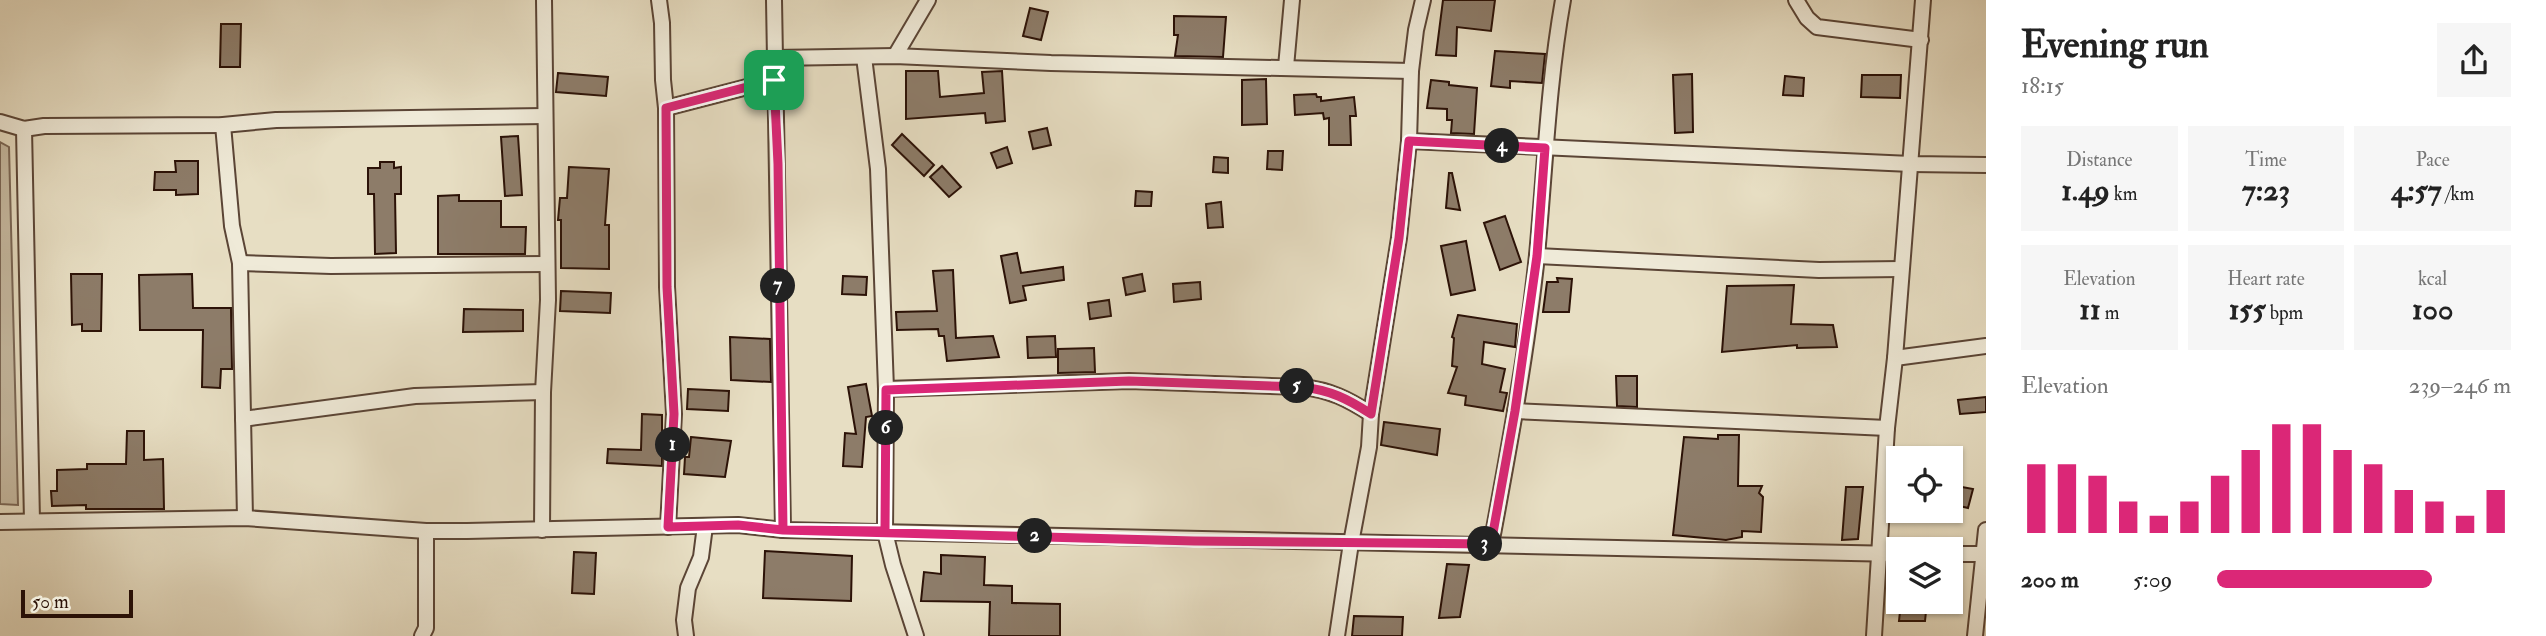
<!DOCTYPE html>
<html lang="en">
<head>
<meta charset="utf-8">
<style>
  :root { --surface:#fff; --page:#f6f6f6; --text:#222; --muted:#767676; --accent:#db2777 }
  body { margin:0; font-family:"IM FELL Double Pica",serif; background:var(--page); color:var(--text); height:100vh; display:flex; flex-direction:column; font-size:26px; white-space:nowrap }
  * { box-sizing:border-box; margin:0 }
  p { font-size:23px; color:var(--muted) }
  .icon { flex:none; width:38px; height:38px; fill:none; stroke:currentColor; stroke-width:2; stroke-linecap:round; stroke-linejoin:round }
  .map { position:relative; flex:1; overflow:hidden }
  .side { display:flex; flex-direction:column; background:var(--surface); width:560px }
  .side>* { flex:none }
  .controls { position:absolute; left:1886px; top:446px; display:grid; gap:14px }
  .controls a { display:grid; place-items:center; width:77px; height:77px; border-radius:0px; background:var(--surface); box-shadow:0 2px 5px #0004; font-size:35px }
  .scale { position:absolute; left:21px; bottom:18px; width:112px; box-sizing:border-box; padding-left:7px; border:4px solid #2c1207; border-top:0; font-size:19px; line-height:24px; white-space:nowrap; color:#2c1207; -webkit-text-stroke:5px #efead8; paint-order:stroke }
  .pin { position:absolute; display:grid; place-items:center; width:60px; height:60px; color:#fff; margin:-30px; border-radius:14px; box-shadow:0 4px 10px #0006 }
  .km { position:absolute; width:35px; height:35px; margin:-18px; border-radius:50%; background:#222; color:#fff; font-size:19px; line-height:35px; text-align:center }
  .round { display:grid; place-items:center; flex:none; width:74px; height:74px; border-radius:0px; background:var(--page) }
  .summary { display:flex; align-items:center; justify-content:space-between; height:119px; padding:0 35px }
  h1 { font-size:38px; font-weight:700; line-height:52px }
  .figures { display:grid; grid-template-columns:repeat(3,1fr); gap:10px; height:119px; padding:7px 35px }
  .figures div { display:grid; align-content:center; border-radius:0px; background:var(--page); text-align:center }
  .figures b { font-size:30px; font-weight:700 }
  .figures small { font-size:19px; font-weight:400 }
  .figures p { font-size:19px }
  .chart { height:196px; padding:14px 35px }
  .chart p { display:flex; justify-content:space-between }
  .chart svg { width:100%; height:126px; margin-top:7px; stroke:var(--accent); stroke-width:6 }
  ul { padding:0 35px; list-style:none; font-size:23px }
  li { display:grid; grid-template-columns:112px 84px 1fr; align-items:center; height:52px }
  li i { height:18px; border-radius:9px; background:var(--accent) }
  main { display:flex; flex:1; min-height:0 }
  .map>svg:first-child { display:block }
  .green { fill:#c7bba3; stroke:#7a6655; stroke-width:2 }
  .building { fill:#8d7c69; stroke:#2c1207; stroke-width:2 }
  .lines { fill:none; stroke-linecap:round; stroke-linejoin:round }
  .street-casing { stroke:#5b4536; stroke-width:18 }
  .street { stroke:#efead8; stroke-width:14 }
  .route-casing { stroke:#fff; stroke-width:14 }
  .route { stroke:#db2777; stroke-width:9 }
</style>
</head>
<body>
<main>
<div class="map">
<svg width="1986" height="636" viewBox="0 0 1986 636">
  <rect width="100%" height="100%" fill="#e7dec3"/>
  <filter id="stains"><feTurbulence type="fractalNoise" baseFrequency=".00286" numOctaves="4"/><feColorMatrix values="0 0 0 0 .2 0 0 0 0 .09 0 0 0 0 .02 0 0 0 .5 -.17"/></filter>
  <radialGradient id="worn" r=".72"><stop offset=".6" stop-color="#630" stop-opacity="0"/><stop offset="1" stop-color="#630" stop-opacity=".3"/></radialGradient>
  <path class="green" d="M 0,142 L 9,147 L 18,505 L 0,504 Z"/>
  <g class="building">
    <path d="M 1443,0 L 1495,0 L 1491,31 L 1457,27 L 1456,56 L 1436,55 Z"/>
    <path d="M 1030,8 L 1048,12 L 1041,40 L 1023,36 Z"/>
    <path d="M 1174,16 L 1226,17 L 1223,57 L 1175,56 L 1178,35 L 1174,35 Z"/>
    <path d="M 221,24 L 241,24 L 240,67 L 220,67 Z"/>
    <path d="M 1495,51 L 1545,54 L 1542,83 L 1510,81 L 1510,88 L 1491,86 Z"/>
    <path d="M 906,71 L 938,71 L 940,97 L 984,93 L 982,72 L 1002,71 L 1005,121 L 986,123 L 985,113 L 906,119 Z"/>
    <path d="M 558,73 L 608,77 L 606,96 L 556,92 Z"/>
    <path d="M 1692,74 L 1693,132 L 1675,133 L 1673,75 Z"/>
    <path d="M 1862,75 L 1901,75 L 1900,98 L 1861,97 Z"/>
    <path d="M 1785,76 L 1804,78 L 1803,96 L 1783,95 Z"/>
    <path d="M 1266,79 L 1267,124 L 1242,125 L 1242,80 Z"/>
    <path d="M 1431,80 L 1449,82 L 1449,85 L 1477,88 L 1474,134 L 1451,133 L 1452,120 L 1447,120 L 1447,109 L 1427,108 Z"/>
    <path d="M 1316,94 L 1317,97 L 1321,97 L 1321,101 L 1354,97 L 1356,116 L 1350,116 L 1351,145 L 1329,145 L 1329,118 L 1324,119 L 1323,113 L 1295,115 L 1294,95 Z"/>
    <path d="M 1047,128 L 1051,145 L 1033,149 L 1029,132 Z"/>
    <path d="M 902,134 L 934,165 L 924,176 L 892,145 Z"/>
    <path d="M 518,136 L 522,195 L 505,196 L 501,137 Z"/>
    <path d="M 1007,147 L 1012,163 L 997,168 L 991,153 Z"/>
    <path d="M 1268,151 L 1283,151 L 1282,170 L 1267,169 Z"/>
    <path d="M 1214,157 L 1228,158 L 1228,173 L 1213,172 Z"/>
    <path d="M 175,161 L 198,161 L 198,194 L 176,195 L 176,190 L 154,190 L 155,172 L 176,172 Z"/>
    <path d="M 380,162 L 394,162 L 394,168 L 401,167 L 401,194 L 395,194 L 396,253 L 375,254 L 374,194 L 368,194 L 368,168 L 380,168 Z"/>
    <path d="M 942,166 L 961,187 L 949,197 L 930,177 Z"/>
    <path d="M 569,167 L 609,169 L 605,225 L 609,225 L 609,269 L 561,268 L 561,220 L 558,220 L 560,198 L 567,198 Z"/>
    <path d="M 1449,173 L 1452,173 L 1460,210 L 1446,208 Z"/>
    <path d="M 1136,191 L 1152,192 L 1151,206 L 1135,206 Z"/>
    <path d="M 459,195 L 459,201 L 501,201 L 501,227 L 526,227 L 525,254 L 438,254 L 438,196 Z"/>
    <path d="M 1221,202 L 1223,227 L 1208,228 L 1206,204 Z"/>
    <path d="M 1505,216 L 1521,262 L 1500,270 L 1484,223 Z"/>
    <path d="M 1466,241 L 1475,290 L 1451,295 L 1441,246 Z"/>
    <path d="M 1017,253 L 1021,273 L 1063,267 L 1064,280 L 1023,286 L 1026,300 L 1010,303 L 1001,256 Z"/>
    <path d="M 953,270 L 956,338 L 993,336 L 999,357 L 947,361 L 944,336 L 939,336 L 938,329 L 897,330 L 896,312 L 937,311 L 933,271 Z"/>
    <path d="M 71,274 L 102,274 L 101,331 L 82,331 L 82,324 L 72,325 Z"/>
    <path d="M 192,274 L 193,308 L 231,308 L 232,369 L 221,369 L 220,388 L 202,387 L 203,330 L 140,330 L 139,275 Z"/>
    <path d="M 1142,274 L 1145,291 L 1126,295 L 1123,278 Z"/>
    <path d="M 843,276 L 867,277 L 866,295 L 842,294 Z"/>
    <path d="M 1557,278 L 1572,279 L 1569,312 L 1543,312 L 1547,282 L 1558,282 Z"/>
    <path d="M 1200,282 L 1201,299 L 1174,302 L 1173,284 Z"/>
    <path d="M 1794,285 L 1791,324 L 1833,325 L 1837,347 L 1797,348 L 1797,345 L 1722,352 L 1727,286 Z"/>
    <path d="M 561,291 L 611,293 L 610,313 L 560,311 Z"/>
    <path d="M 1109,300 L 1111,316 L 1090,319 L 1088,303 Z"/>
    <path d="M 464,309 L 523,310 L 523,331 L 463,332 Z"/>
    <path d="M 1458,315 L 1517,324 L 1515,347 L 1484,342 L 1482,364 L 1505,369 L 1500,392 L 1507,393 L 1503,411 L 1465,405 L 1466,396 L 1448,393 L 1457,367 L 1452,366 L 1454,338 L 1452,337 Z"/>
    <path d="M 1055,336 L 1056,357 L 1028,358 L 1027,337 Z"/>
    <path d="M 730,337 L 770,339 L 771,382 L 731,380 Z"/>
    <path d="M 1094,348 L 1095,372 L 1058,373 L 1058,349 Z"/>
    <path d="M 1616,376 L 1637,376 L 1637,407 L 1617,406 Z"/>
    <path d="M 866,384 L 872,416 L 866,417 L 862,467 L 843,466 L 845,433 L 856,434 L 848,387 Z"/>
    <path d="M 688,389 L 729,391 L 728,411 L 687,409 Z"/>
    <path d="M 1986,397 L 1986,412 L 1960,414 L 1958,400 Z"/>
    <path d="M 642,414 L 662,415 L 662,466 L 607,463 L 608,449 L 641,450 Z"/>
    <path d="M 1384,422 L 1440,429 L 1437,455 L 1381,445 Z"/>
    <path d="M 127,431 L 144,431 L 144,460 L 163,459 L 164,509 L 86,509 L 86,505 L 52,506 L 51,491 L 57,491 L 57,470 L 87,469 L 87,464 L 126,464 Z"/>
    <path d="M 1718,435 L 1739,435 L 1738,486 L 1762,486 L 1759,493 L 1763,497 L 1761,532 L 1742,531 L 1742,537 L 1726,540 L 1673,535 L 1684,437 L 1718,439 Z"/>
    <path d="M 691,437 L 731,441 L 725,477 L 684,474 L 685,457 L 689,457 Z"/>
    <path d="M 1951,485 L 1973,489 L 1968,508 L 1951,504 Z"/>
    <path d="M 1846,487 L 1863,487 L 1858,539 L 1842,540 Z"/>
    <path d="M 765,551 L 852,556 L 851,601 L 763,598 Z"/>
    <path d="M 574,552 L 596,553 L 594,594 L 572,593 Z"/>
    <path d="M 941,555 L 985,557 L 984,585 L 1012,586 L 1012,603 L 1060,604 L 1060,636 L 989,636 L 990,602 L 921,601 L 924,572 L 941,574 Z"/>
    <path d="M 1447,564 L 1469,565 L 1460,617 L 1439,618 Z"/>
    <path d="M 1901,602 L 1927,602 L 1925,621 L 1899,621 Z"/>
    <path d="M 1354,616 L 1403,617 L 1402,636 L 1352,636 Z"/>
  </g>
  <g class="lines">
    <defs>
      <g id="street">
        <path d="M 659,0 L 662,23 L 663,80 L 666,108 L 667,287 L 674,414 L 668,527"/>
        <path d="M 774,0 L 783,530"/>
        <path d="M 1796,0 L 1807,18 L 1817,27 L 1921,40"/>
        <path d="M 895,56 L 928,0"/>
        <path d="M 864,57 L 878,169 L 886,389 L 885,532 L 893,565 L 916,636"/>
        <path d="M 775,58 L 895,56 L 1051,63 L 1411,71"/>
        <path d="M 1286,67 L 1292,0"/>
        <path d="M 666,108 L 774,80"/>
        <path d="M 0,122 L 24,129 L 44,126 L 223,125 L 276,120 L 545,116"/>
        <path d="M 223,125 L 232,226 L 240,263 L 245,518"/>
        <path d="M 24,129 L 32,521"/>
        <path d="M 1409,141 L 1911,164 L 1986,165"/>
        <path d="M 1537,256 L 1819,270 L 1901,269"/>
        <path d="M 240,263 L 331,266 L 547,264"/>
        <path d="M 1895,358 L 1986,346"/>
        <path d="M 886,389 L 1129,381 L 1302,387 C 1330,390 1348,399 1371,414"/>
        <path d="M 1515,411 L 1887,428"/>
        <path d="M 243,419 L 415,396 L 543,392"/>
        <path d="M 0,522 L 245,518 L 426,531 L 467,531 L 738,525 L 783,530 L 1899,554"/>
        <path d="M 542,530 L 543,392 L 548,300 L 544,0"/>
        <path d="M 1491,545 C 1509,448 1527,352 1537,255 C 1545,170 1548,84 1563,0"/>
        <path d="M 1951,554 L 1986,554"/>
        <path d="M 422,636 L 426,628 L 426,531"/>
        <path d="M 686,636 L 684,620 L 688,588 L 701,557 L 705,526"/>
        <path d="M 1337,636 L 1351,543 L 1369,447 L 1371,414 L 1399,238 L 1409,141 L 1411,71 L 1416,30 L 1423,0"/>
        <path d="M 1874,636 L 1887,428 L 1895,358 L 1923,0"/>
        <path d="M 1975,636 L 1986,530"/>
      </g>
    </defs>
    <use href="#street" class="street-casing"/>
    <use href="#street" class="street"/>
  </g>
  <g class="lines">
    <defs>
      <path id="route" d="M 774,80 L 666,108 L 667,287 L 674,414 L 668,527 L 738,525 L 783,530 L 1194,541 L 1491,544 L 1515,411 L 1537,256 L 1545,148 L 1409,141 L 1399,238 L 1371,414 C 1348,399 1330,390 1302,387 L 1129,381 L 886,390 L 885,531 L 783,530 L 778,164 L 774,80"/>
    </defs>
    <use href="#route" class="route-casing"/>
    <use href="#route" class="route"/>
  </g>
  <rect width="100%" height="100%" filter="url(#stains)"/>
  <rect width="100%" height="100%" fill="url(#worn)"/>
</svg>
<div class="controls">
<a><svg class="icon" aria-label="locate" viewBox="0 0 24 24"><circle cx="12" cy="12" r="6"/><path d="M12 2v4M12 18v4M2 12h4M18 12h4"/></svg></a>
<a><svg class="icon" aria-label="layers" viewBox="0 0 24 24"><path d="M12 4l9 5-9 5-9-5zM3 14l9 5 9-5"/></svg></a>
</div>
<div class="scale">50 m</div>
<div class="pin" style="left:774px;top:80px;background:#1e9e55"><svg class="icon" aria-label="arrive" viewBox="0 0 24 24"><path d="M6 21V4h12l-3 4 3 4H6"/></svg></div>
<b class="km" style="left:673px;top:445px">1</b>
<b class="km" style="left:1035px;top:536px">2</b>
<b class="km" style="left:1485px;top:544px">3</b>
<b class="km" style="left:1502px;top:146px">4</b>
<b class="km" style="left:1297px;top:386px">5</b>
<b class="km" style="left:886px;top:428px">6</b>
<b class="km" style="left:778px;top:286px">7</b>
</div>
<section class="side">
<div class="summary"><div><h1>Evening run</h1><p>18:15</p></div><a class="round"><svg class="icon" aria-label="share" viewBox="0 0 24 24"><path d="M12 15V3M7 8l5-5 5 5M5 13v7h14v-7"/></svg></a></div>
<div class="figures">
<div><p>Distance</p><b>1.49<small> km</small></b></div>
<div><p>Time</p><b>7:23</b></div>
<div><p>Pace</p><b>4:57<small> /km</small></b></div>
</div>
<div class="figures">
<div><p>Elevation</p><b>11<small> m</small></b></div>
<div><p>Heart rate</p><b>155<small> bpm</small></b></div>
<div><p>kcal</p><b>100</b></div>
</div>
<div class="chart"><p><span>Elevation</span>239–246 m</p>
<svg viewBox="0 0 160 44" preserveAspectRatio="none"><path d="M5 44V20M15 44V20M25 44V24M35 44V33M45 44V38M55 44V33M65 44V24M75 44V15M85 44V6M95 44V6M105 44V15M115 44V20M125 44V29M135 44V33M145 44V38M155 44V29"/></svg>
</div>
<ul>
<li><b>200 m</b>5:09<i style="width:73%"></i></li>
</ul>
</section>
</main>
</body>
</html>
